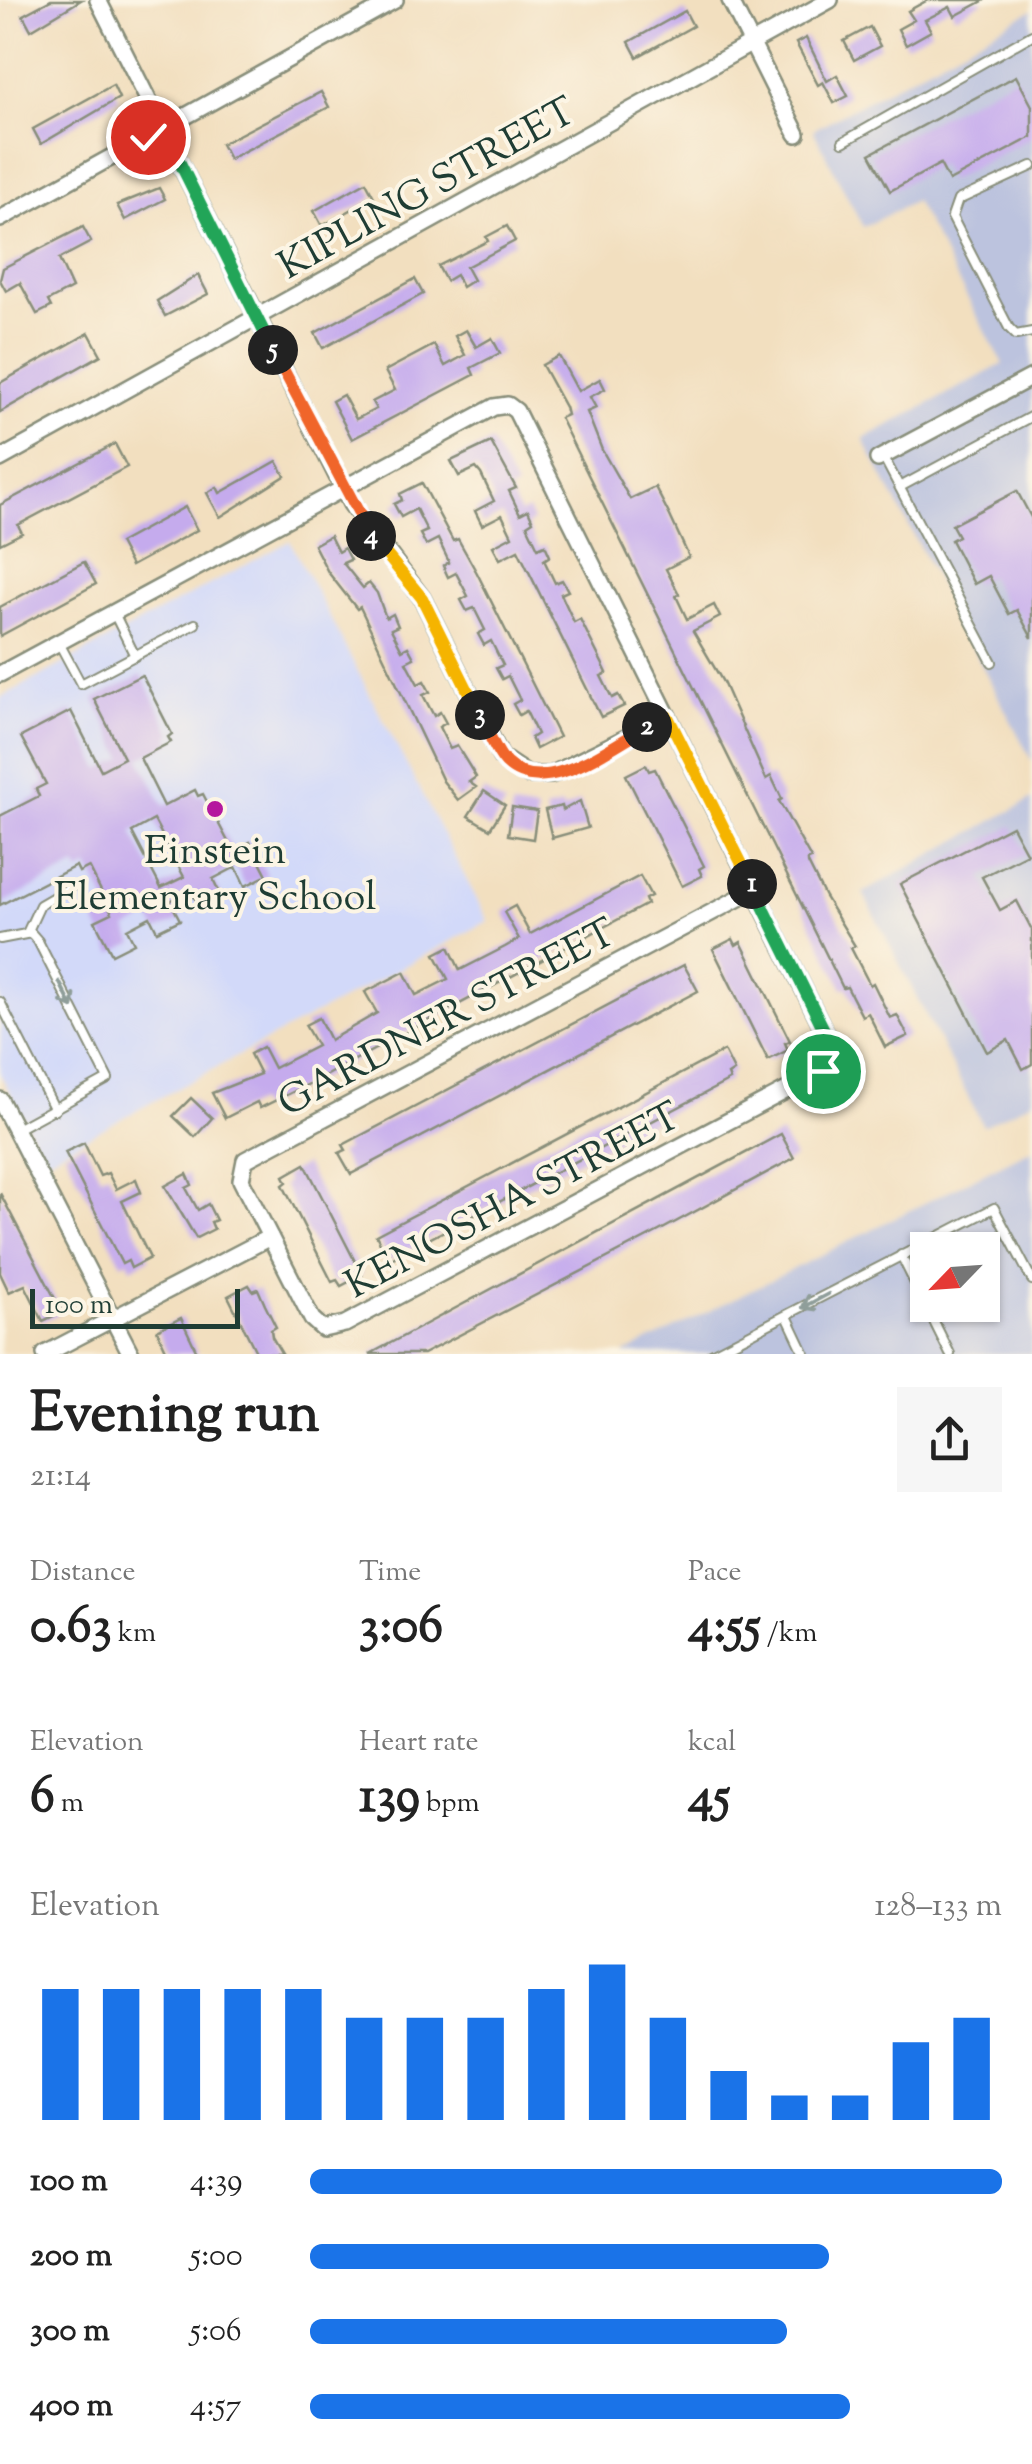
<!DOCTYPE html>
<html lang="en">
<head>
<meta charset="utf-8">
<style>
  :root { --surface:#fff; --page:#f6f6f6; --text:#222; --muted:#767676; --accent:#1a73e8 }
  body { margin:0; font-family:"Sorts Mill Goudy",serif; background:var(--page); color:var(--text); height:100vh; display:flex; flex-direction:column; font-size:38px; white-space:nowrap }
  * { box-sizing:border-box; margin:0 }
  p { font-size:32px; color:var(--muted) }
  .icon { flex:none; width:55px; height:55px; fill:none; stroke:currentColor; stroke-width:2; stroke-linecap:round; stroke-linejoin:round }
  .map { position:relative; height:1354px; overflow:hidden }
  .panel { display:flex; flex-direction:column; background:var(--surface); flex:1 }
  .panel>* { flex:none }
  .needle { width:65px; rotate:245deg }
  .fabs { position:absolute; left:910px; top:1232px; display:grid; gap:20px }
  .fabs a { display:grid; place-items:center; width:90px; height:90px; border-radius:0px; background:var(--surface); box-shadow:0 2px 8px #0004; font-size:50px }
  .scale { position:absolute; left:30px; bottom:25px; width:210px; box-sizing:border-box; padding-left:10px; border:5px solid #1f3d34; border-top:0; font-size:28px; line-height:35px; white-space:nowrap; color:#1f3d34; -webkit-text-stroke:8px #fcf5e5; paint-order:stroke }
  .pin { position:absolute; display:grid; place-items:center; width:85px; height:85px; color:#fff; margin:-42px; border:5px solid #fff; border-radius:50%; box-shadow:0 2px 10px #0007 }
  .km { position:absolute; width:50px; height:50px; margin:-25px; border-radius:50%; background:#222; color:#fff; font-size:28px; line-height:50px; text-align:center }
  .round { display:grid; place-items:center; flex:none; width:105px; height:105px; border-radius:0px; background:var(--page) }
  .summary { display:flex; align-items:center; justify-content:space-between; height:170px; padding:0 30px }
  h1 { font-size:55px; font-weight:700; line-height:75px }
  .figures { display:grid; grid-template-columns:repeat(3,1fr); gap:15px; height:170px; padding:10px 30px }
  .figures div { display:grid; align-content:center }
  .figures b { font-size:50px; font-weight:700 }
  .figures small { font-size:28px; font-weight:400 }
  .figures p { font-size:28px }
  .chart { height:280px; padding:20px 30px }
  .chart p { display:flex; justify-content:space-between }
  .chart svg { width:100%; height:180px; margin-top:10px; stroke:var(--accent); stroke-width:6 }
  ul { padding:0 30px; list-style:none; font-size:32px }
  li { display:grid; grid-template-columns:160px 120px 1fr; align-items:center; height:75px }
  li i { height:25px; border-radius:12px; background:var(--accent) }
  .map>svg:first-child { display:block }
  .built { fill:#d2d9f9 }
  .industrial { fill:#bcc3de; fill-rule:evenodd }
  .building { fill:#c5abed; fill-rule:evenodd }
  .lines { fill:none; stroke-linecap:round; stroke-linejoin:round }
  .lane-casing { stroke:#888e7a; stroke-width:12 }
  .street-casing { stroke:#888e7a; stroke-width:20 }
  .lane { stroke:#fff; stroke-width:8 }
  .street { stroke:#fff; stroke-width:15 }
  .oneway { stroke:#8f9e9a }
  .split-1-casing { stroke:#fff; stroke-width:20 }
  .split-2-casing { stroke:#fff; stroke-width:20 }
  .split-3-casing { stroke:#fff; stroke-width:20 }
  .split-4-casing { stroke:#fff; stroke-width:20 }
  .split-5-casing { stroke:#fff; stroke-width:20 }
  .split-6-casing { stroke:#fff; stroke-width:20 }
  .split-7-casing { stroke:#fff; stroke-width:20 }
  .split-1 { stroke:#22a559; stroke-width:12 }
  .split-2 { stroke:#f5b400; stroke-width:12 }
  .split-3 { stroke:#f0652b; stroke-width:12 }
  .split-4 { stroke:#f5b400; stroke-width:12 }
  .split-5 { stroke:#f0652b; stroke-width:12 }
  .split-6 { stroke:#22a559; stroke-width:12 }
  .split-7 { stroke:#22a559; stroke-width:12 }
  .poi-dot { fill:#b5179e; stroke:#fcf5e5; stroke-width:4 }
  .labels { text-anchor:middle; stroke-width:8; stroke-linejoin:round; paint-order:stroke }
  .street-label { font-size:40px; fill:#1f3d34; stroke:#fcf5e5 }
  .poi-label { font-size:40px; fill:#1f3d34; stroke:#fcf5e5 }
</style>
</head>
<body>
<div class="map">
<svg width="1032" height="1354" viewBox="0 0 1032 1354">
  <rect width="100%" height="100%" fill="#fcf5e5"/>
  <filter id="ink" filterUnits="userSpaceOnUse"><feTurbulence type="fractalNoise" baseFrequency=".01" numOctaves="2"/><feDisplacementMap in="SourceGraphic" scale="20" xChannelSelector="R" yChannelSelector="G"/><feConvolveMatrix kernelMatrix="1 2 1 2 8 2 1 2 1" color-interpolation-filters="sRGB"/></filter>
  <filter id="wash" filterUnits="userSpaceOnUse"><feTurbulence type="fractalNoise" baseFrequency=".0048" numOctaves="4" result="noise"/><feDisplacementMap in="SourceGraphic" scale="40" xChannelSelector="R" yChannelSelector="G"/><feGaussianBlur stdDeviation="2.25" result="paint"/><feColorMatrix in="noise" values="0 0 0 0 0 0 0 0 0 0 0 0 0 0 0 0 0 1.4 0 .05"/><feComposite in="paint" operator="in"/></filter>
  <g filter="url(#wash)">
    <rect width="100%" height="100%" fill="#f2dfbf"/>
    <path class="built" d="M 290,541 L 488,921 L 45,1160 L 0,1074 L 0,698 Z"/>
    <g class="industrial">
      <path d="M 1032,10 L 1032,761 L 863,439 L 1003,364 L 915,201 L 863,227 L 813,130 Z"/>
      <path d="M 1032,799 L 1032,1101 L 983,1126 L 863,893 Z"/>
      <path d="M 1032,1149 L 1032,1354 L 624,1354 ZM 928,1250 L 982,1250 L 982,1305 L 928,1305 Z"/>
    </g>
    <g id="blocks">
      <g class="building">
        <path d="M 51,0 L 81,0 L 31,30 L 23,15 Z"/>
        <path d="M 928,0 L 985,0 L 955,16 L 950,7 L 925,20 L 931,31 L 906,45 L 898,29 L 914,20 L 908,11 Z"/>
        <path d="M 685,11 L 693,26 L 637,57 L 629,42 Z"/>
        <path d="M 870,27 L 880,46 L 854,60 L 844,41 Z"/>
        <path d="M 806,38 L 827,81 L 837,75 L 848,96 L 834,103 L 823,82 L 818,85 L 796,43 Z"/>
        <path d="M 1016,76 L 1032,106 L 1032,137 L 949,181 L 940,164 L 890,191 L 870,154 Z"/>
        <path d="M 113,85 L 119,98 L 41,144 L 33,129 Z"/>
        <path d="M 321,92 L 329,107 L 229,159 L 221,144 Z"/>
        <path d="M 366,182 L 374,197 L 322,226 L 314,211 Z"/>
        <path d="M 159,188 L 165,199 L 125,220 L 117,205 Z"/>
        <path d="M 507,226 L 515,241 L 466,267 L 473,280 L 462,287 L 456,275 L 446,281 L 438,266 L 488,241 L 486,237 Z"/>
        <path d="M 83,227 L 91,242 L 59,259 L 72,288 L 48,301 L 51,307 L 37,314 L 20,283 L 6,291 L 0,280 L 3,268 Z"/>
        <path d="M 198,275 L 208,294 L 165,316 L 157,301 Z"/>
        <path d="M 415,279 L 423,294 L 323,348 L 315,333 Z"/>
        <path d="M 466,330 L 476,347 L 492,338 L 500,353 L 471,368 L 474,375 L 352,439 L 332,401 L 343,395 L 356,419 L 376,409 L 372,402 L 395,390 L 385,371 L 434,345 L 445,366 L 465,355 L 455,336 Z"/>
        <path d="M 89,333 L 101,355 L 0,412 L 0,383 Z"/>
        <path d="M 559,356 L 578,391 L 600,379 L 605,389 L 590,397 L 596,408 L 587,412 L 602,450 L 630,499 L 655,487 L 670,516 L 689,557 L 666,569 L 679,594 L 676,596 L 687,619 L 714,605 L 720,617 L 693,631 L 723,682 L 766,779 L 771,776 L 782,799 L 779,801 L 811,859 L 807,861 L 825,897 L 855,946 L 851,948 L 870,985 L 873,983 L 890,1018 L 897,1015 L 908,1036 L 885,1047 L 868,1013 L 862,1016 L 847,987 L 843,988 L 560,418 L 567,415 L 565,407 L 542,365 Z"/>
        <path d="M 491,442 L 516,488 L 509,491 L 520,514 L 528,510 L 533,521 L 527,525 L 538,548 L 545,545 L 550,556 L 544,560 L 555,583 L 562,580 L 568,591 L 561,594 L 574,622 L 580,619 L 607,673 L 601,676 L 612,698 L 618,695 L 624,706 L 601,717 L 518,550 L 500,559 L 493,546 L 512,536 L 502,515 L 482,525 L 475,511 L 494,501 L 481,474 L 476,468 L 459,476 L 451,461 Z"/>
        <path d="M 115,444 L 127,467 L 18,525 L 22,533 L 0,544 L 0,505 Z"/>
        <path d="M 277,461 L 285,476 L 220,517 L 207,493 L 217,487 L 220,493 Z"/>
        <path d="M 422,483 L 453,541 L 458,539 L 477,573 L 559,737 L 536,749 L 531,738 L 537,734 L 526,711 L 519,715 L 513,704 L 520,700 L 508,676 L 502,679 L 496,668 L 503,665 L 491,641 L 484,645 L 478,634 L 485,630 L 474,608 L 467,611 L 461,600 L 468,596 L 456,573 L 448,577 L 443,566 L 449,562 L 438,539 L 426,545 L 420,534 L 427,531 L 416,509 L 401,517 L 394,504 L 402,500 L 400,494 Z"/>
        <path d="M 1017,491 L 1032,519 L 1032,638 L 1017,610 L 1009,614 L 989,576 L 974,584 L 951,540 L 958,536 L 952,525 Z"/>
        <path d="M 185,507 L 197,530 L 131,566 L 119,543 Z"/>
        <path d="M 330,536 L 338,552 L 344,548 L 350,560 L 343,563 L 363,588 L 369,583 L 377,593 L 386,618 L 393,614 L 398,626 L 391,629 L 402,650 L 408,647 L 414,658 L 406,662 L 418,684 L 424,681 L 430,692 L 423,695 L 434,716 L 440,712 L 446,723 L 439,727 L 450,749 L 457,746 L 476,777 L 469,782 L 476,787 L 458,800 L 443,781 L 360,607 L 357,609 L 328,572 L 314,545 Z"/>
        <path d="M 84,562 L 96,584 L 0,636 L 0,607 Z"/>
        <path d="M 142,675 L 172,734 L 168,737 L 171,742 L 140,758 L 164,806 L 195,790 L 198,796 L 203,794 L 233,851 L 250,842 L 267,875 L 245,886 L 236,867 L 213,879 L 222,898 L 200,909 L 191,890 L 170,901 L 180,920 L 157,931 L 150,917 L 127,929 L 134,943 L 112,954 L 95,921 L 112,913 L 89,867 L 79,872 L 76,866 L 0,905 L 0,816 L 39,796 L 36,789 L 46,784 L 21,737 L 71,711 L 101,770 L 124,758 L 94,699 ZM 154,820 L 184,877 L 161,888 L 132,832 Z"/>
        <path d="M 646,765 L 649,771 L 655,769 L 704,866 L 699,869 L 702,876 L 682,886 L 626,775 Z"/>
        <path d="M 484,791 L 505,805 L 490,829 L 468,816 Z"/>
        <path d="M 580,801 L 588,828 L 552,838 L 545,810 L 562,806 L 563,810 Z"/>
        <path d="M 512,807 L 537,811 L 533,839 L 508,835 Z"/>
        <path d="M 1012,826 L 1027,854 L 982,877 L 1000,910 L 1017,901 L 1032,930 L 1032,1064 L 1023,1069 L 1008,1040 L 987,1052 L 900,884 Z"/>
        <path d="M 640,876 L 651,896 L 645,899 L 647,904 L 319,1079 L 260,1108 L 257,1102 L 225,1118 L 212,1093 L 260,1074 L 250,1054 L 263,1047 L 274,1068 L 317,1046 L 305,1025 L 319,1018 L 330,1040 L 377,1013 L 365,992 L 377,986 L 404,972 L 416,995 L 448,979 L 435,954 L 449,947 L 460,970 L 505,947 L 519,939 L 504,912 L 515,906 L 530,934 Z"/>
        <path d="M 733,939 L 736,945 L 741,942 L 790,1041 L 785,1043 L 788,1050 L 768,1060 L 713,949 Z"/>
        <path d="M 684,965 L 698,991 L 351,1174 L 339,1153 L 346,1150 L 343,1145 Z"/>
        <path d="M 724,1051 L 734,1071 L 728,1075 L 730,1080 L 389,1260 L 376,1235 Z"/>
        <path d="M 191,1098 L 212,1118 L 195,1137 L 173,1116 Z"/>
        <path d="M 781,1134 L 794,1158 L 659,1231 L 423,1354 L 370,1354 Z"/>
        <path d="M 84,1143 L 100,1176 L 108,1173 L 116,1189 L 136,1179 L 141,1192 L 122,1201 L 150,1258 L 131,1268 L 128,1261 L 122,1264 L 65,1152 Z"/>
        <path d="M 305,1164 L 362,1275 L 341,1286 L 337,1280 L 332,1282 L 283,1185 L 287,1182 L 284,1176 Z"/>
        <path d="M 187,1174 L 192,1185 L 186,1188 L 198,1210 L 208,1204 L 216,1220 L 211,1222 L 214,1229 L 196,1238 L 165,1186 Z"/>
        <path d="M 0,1193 L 62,1312 L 43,1321 L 25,1285 L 9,1292 L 0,1273 Z"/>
        <path d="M 249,1285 L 253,1291 L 258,1289 L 265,1305 L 276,1327 L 271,1330 L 272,1337 L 282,1354 L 257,1354 L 228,1296 Z"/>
        <path d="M 181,1318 L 198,1354 L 168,1354 L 157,1330 Z"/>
      </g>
    </g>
  </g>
  <g filter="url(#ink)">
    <use href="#blocks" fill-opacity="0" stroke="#888e7a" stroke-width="2.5"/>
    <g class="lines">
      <defs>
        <g id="lane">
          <path d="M 843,142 L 1032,35"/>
          <path d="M 1032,166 L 958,200 L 952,217 L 1009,328 L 1016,335 L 1032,332"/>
          <path d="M 884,458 L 992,662"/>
          <path d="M 900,487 L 1032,416"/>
          <path d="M 114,613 L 135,656"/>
          <path d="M 59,643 L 81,684 L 195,624"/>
          <path d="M 27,933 L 40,905 L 71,887"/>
          <path d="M 0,939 L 31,933 L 38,941 L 108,1079 L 15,1130"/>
          <path d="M 0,1002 L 55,1110"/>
          <path d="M 901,1255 L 950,1354"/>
          <path d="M 787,1316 L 805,1354"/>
          <path d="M 711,1354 L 994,1208 L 1032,1280"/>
        </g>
        <g id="street">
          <path d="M 98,0 L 351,504 L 422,598 L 501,757 L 528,775 L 551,775 L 668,717"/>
          <path d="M 730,0 L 797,134"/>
          <path d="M 0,219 L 395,0"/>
          <path d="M 0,459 L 830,0"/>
          <path d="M 878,459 L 1032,377"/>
          <path d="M 0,674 L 494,407 L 508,405 L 516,411 L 833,1048 L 832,1064 L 823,1071 L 345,1324 L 323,1329 L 312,1319 L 241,1180 L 245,1160 L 754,890"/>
          <path d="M 0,1100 L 131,1354"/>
          <path d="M 45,1354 L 270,1237"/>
        </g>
      </defs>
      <use href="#lane" class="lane-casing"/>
      <use href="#street" class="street-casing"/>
      <use href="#lane" class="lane"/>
      <use href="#street" class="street"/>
    </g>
    <defs><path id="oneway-shaft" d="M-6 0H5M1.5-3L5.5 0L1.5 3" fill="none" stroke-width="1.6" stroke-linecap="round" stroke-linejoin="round" transform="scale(2.5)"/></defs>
    <g class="oneway">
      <use href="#oneway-shaft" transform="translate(66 995) rotate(63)"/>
      <use href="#oneway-shaft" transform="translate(815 1301) rotate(152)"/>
    </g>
  </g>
  <g class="lines" filter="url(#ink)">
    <defs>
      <path id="split-1" d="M 752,884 L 833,1048 L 832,1064 L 823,1071"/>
      <path id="split-2" d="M 647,727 L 668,717 L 752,884"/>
      <path id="split-3" d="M 480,715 C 488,730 494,750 506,763 C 544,800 611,746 647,727"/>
      <path id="split-4" d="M 371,536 L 422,598 L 480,715"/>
      <path id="split-5" d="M 273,350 L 371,536"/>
      <path id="split-6" d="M 179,161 L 273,350"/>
      <path id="split-7" d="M 148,137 L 163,129 L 179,161"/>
    </defs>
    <use href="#split-1" class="split-1-casing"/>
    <use href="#split-2" class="split-2-casing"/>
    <use href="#split-3" class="split-3-casing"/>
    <use href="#split-4" class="split-4-casing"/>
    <use href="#split-5" class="split-5-casing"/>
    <use href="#split-6" class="split-6-casing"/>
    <use href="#split-7" class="split-7-casing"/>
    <use href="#split-1" class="split-1"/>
    <use href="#split-2" class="split-2"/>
    <use href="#split-3" class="split-3"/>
    <use href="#split-4" class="split-4"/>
    <use href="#split-5" class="split-5"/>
    <use href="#split-6" class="split-6"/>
    <use href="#split-7" class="split-7"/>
  </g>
  <circle class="poi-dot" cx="215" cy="809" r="10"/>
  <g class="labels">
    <g class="street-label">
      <text transform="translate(426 187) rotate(-29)" y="14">KIPLING STREET</text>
      <text transform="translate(446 1016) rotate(-28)" y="14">GARDNER STREET</text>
      <text transform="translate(512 1199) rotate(-28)" y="14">KENOSHA STREET</text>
    </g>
    <g class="poi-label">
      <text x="215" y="863">Einstein<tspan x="215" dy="46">Elementary School</tspan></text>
    </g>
  </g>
</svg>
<div class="fabs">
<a><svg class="needle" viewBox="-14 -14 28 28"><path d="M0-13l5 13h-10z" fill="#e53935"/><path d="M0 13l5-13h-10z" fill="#767676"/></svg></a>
</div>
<div class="scale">100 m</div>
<div class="pin" style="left:823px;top:1071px;background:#1e9e55"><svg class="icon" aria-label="arrive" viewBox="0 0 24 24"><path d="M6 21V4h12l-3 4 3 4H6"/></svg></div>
<div class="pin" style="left:148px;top:137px;background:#d93025"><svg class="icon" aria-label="check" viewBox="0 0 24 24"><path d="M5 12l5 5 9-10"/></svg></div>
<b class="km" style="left:752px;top:884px">1</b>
<b class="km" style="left:647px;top:727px">2</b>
<b class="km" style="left:480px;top:715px">3</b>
<b class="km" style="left:371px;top:536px">4</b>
<b class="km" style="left:273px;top:350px">5</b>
</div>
<section class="panel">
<div class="summary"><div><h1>Evening run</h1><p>21:14</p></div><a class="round"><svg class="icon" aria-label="share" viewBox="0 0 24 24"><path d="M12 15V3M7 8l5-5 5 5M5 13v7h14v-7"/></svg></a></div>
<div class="figures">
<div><p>Distance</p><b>0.63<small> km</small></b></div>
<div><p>Time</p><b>3:06</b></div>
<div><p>Pace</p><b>4:55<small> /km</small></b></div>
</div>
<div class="figures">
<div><p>Elevation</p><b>6<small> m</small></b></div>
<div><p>Heart rate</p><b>139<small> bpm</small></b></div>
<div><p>kcal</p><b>45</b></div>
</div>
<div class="chart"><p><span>Elevation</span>128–133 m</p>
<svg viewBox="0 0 160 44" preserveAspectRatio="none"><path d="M5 44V12M15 44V12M25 44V12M35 44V12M45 44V12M55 44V19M65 44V19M75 44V19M85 44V12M95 44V6M105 44V19M115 44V32M125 44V38M135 44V38M145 44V25M155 44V19"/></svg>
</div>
<ul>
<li><b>100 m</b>4:39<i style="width:100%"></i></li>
<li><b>200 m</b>5:00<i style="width:75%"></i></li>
<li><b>300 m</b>5:06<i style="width:69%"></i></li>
<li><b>400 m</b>4:57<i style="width:78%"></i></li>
</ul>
</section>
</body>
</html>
